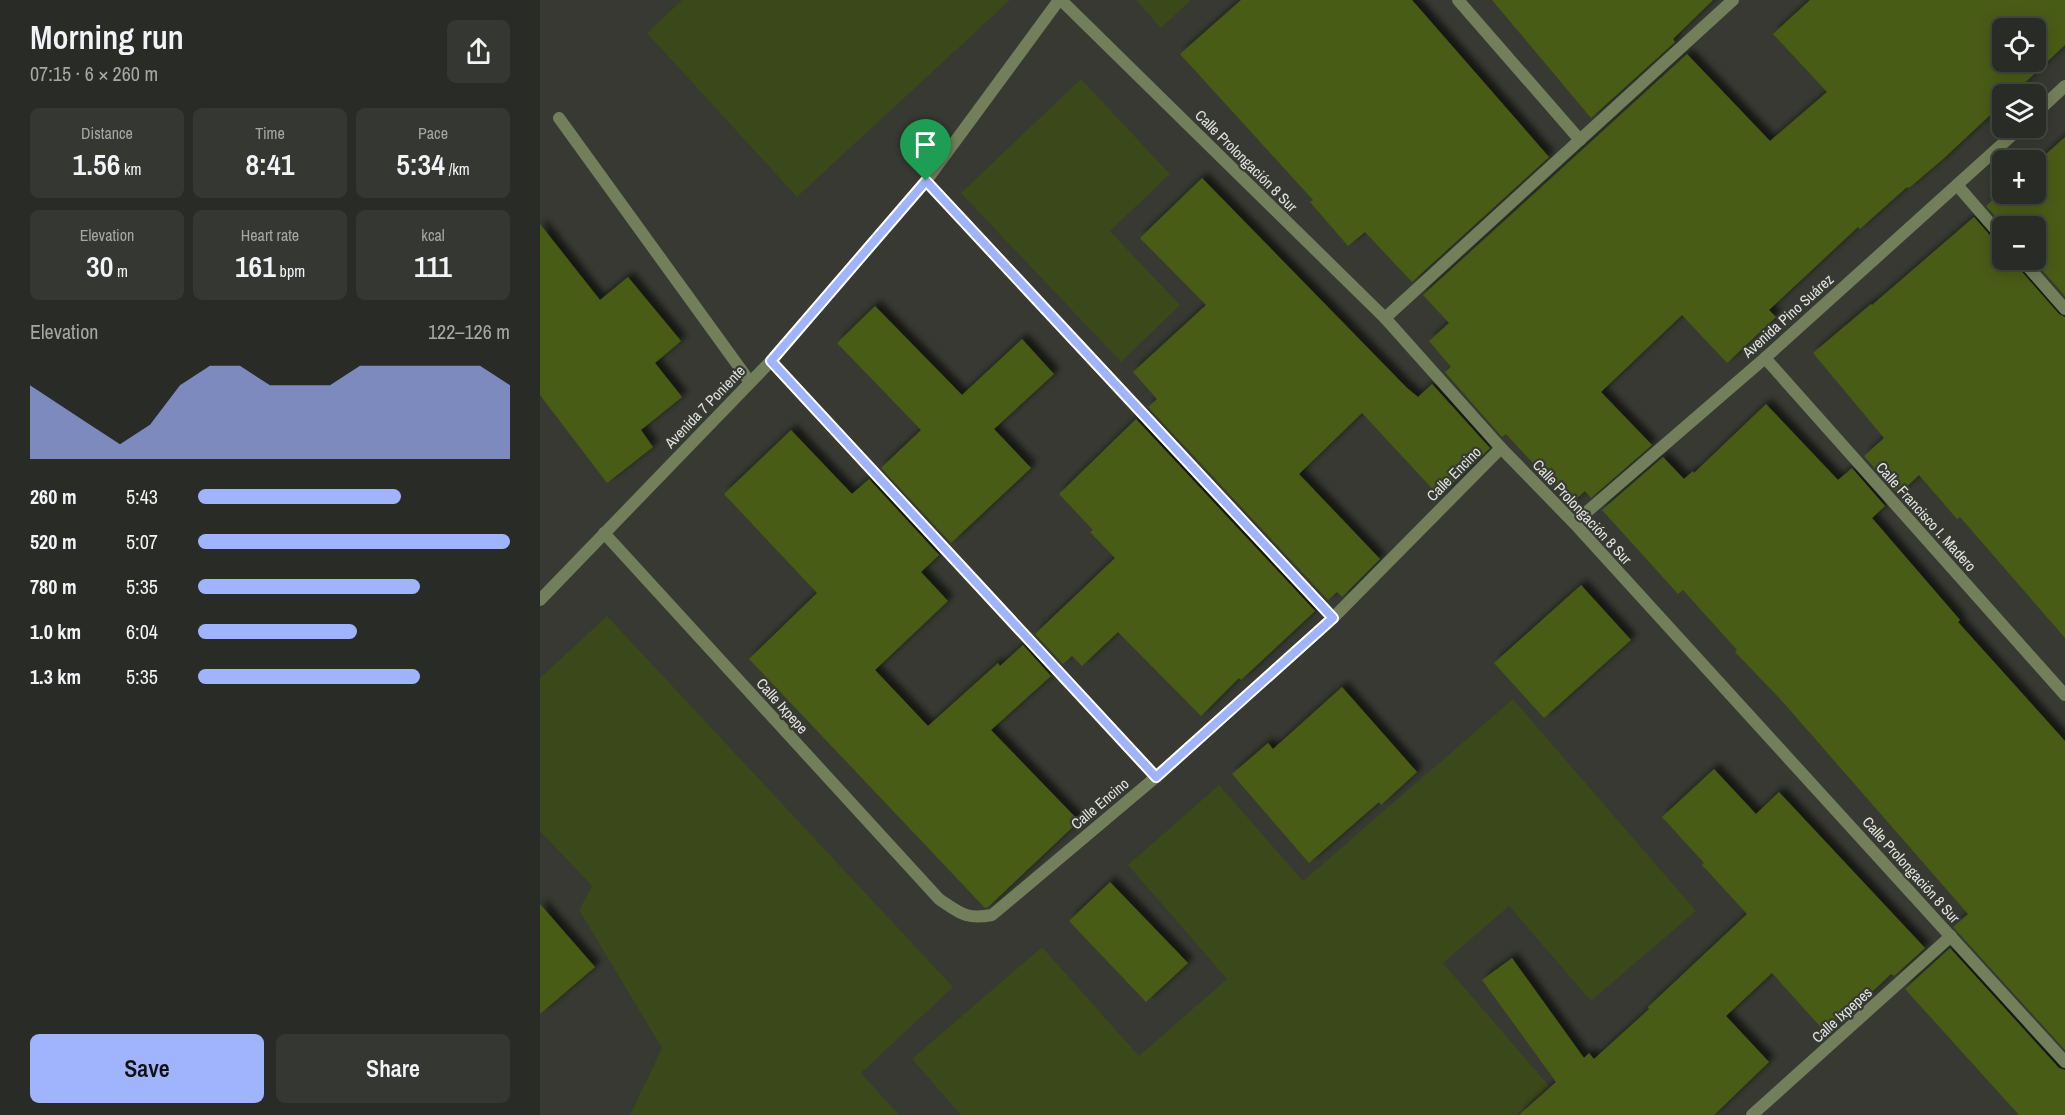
<!DOCTYPE html>
<html lang="en">
<head>
<meta charset="utf-8">
<style>
  :root { --surface:#292b26; --page:#353732; --text:#f1f3f6; --muted:#a5a7a7; --line:#454743; --accent:#a0b3fd }
  body { margin:0; font-family:"Archivo Narrow",sans-serif; background:var(--page); color:var(--text); height:100vh; display:flex; flex-direction:column; font-size:22px; white-space:nowrap }
  * { box-sizing:border-box; margin:0 }
  p { font-size:20px; color:var(--muted) }
  .icon { flex:none; width:33px; height:33px; fill:none; stroke:currentColor; stroke-width:2; stroke-linecap:round; stroke-linejoin:round }
  .map { position:relative; flex:1; overflow:hidden }
  .sheet { display:flex; flex-direction:column; background:var(--surface); width:540px }
  .sheet>* { flex:none }
  .buttons { position:absolute; left:1452px; top:18px; display:grid; gap:12px }
  .buttons a { display:grid; place-items:center; width:54px; height:54px; border-radius:9px; background:var(--surface); box-shadow:0 3px 15px #0003,0 0 0 2px var(--line); font-size:30px }
  .pin { position:absolute; display:grid; place-items:center; width:51px; height:51px; color:#fff; margin:-62px -26px; border-radius:50% 50% 50% 0; rotate:-45deg; box-shadow:0 0 6px #0007 }
  .pin .icon { rotate:45deg }
  .round { display:grid; place-items:center; flex:none; width:63px; height:63px; border-radius:9px; background:var(--page) }
  .headline { display:flex; align-items:center; justify-content:space-between; height:102px; padding:0 30px }
  h1 { font-size:33px; font-weight:600; line-height:45px }
  .stats { display:grid; grid-template-columns:repeat(3,1fr); gap:9px; height:102px; padding:6px 30px }
  .stats div { display:grid; align-content:center; border-radius:9px; background:var(--page); text-align:center }
  .stats b { font-size:30px; font-weight:600 }
  .stats small { font-size:16px; font-weight:400 }
  .stats p { font-size:16px }
  .chart { height:168px; padding:12px 30px }
  .chart p { display:flex; justify-content:space-between }
  .chart svg { width:100%; height:108px; margin-top:6px; fill:var(--accent); opacity:.7 }
  .button { display:flex; gap:12px; margin-top:auto; padding:12px 30px }
  .button a { flex:1; height:69px; border-radius:9px; background:var(--accent); color:#111; font-size:24px; font-weight:600; line-height:69px; text-align:center }
  .button a+a { background:var(--page); color:var(--text) }
  ul { padding:0 30px; list-style:none; font-size:20px }
  li { display:grid; grid-template-columns:96px 72px 1fr; align-items:center; height:45px }
  li i { height:15px; border-radius:8px; background:var(--accent) }
  main { display:flex; flex:1; min-height:0 }
  .map>svg:first-child { display:block }
  .green { fill:#3b4819 }
  .building { fill:#495b12; fill-rule:evenodd; filter:url(#shadow) }
  .lines { fill:none; stroke-linecap:round; stroke-linejoin:round }
  .minor { stroke:#737f5a; stroke-width:12 }
  .route-casing { stroke:#fff; stroke-width:12 }
  .route { stroke:#a0b3fd; stroke-width:8 }
  .labels { text-anchor:middle; stroke-width:4.5; stroke-linejoin:round; paint-order:stroke }
  .street-label { font-size:15px; fill:#e1e3df; stroke:#373932 }
</style>
</head>
<body>
<main>
<section class="sheet">
<div class="headline"><div><h1>Morning run</h1><p>07:15 · 6 × 260 m</p></div><a class="round"><svg class="icon" aria-label="share" viewBox="0 0 24 24"><path d="M12 15V3M7 8l5-5 5 5M5 13v7h14v-7"/></svg></a></div>
<div class="stats">
<div><p>Distance</p><b>1.56<small> km</small></b></div>
<div><p>Time</p><b>8:41</b></div>
<div><p>Pace</p><b>5:34<small> /km</small></b></div>
</div>
<div class="stats">
<div><p>Elevation</p><b>30<small> m</small></b></div>
<div><p>Heart rate</p><b>161<small> bpm</small></b></div>
<div><p>kcal</p><b>111</b></div>
</div>
<div class="chart"><p><span>Elevation</span>122–126 m</p>
<svg viewBox="0 0 160 44" preserveAspectRatio="none"><path d="M0 44V14L10 22L20 30L30 38L40 30L50 14L60 6L70 6L80 14L90 14L100 14L110 6L120 6L130 6L140 6L150 6L160 14V44z"/></svg>
</div>
<ul>
<li><b>260 m</b>5:43<i style="width:65%"></i></li>
<li><b>520 m</b>5:07<i style="width:100%"></i></li>
<li><b>780 m</b>5:35<i style="width:71%"></i></li>
<li><b>1.0 km</b>6:04<i style="width:51%"></i></li>
<li><b>1.3 km</b>5:35<i style="width:71%"></i></li>
</ul>
<div class="button"><a>Save</a><a>Share</a></div>
</section>
<div class="map">
<svg width="1525" height="1115" viewBox="0 0 1525 1115">
  <defs>
    <filter id="shadow"><feDropShadow dx="5.5" dy="-5.5" stdDeviation="3" flood-color="#0009"/></filter>
  </defs>
  <rect width="100%" height="100%" fill="#373932"/>
  <g class="green">
    <path d="M 142,0 L 470,0 L 257,197 L 107,33 Z"/>
    <path d="M 596,0 L 651,0 L 621,28 Z"/>
    <path d="M 541,79 L 630,174 L 570,231 L 640,305 L 581,362 L 421,193 Z"/>
    <path d="M 67,616 L 413,987 L 321,1073 L 359,1115 L 90,1115 L 122,1048 L 39,910 L 52,886 L 0,831 L 0,678 Z"/>
    <path d="M 973,699 L 1156,911 L 1051,1001 L 969,906 L 903,963 L 1009,1086 L 976,1115 L 421,1115 L 372,1059 L 502,947 L 599,1056 L 687,979 L 588,865 L 679,785 L 763,881 Z"/>
  </g>
  <g class="building">
    <path d="M 701,0 L 872,0 L 1009,157 L 872,282 L 825,232 L 808,246 L 770,202 L 773,200 L 640,54 Z"/>
    <path d="M 952,0 L 1173,0 L 1133,39 L 1135,42 L 1051,118 Z"/>
    <path d="M 1270,0 L 1525,0 L 1525,45 L 1473,94 L 1462,94 L 1462,104 L 1402,160 L 1369,188 L 1367,187 L 1320,229 L 1318,227 L 1229,310 L 1236,317 L 1187,363 L 1142,315 L 1061,392 L 1112,445 L 1051,498 L 1045,491 L 1031,504 L 966,434 L 962,437 L 905,372 L 911,367 L 889,341 L 909,323 L 883,295 L 1147,54 L 1230,141 L 1287,92 L 1233,34 ZM 1462,28 L 1496,28 L 1496,62 L 1462,62 Z"/>
    <path d="M 1525,137 L 1525,296 L 1493,260 L 1496,260 L 1496,226 L 1464,226 L 1446,206 L 1462,191 L 1462,194 L 1496,194 L 1496,163 Z"/>
    <path d="M 662,178 L 867,388 L 878,397 L 892,384 L 950,448 L 899,496 L 822,413 L 759,474 L 840,559 L 802,597 L 797,592 L 788,600 L 608,407 L 617,399 L 593,372 L 666,305 L 600,238 Z"/>
    <path d="M 1434,217 L 1456,242 L 1462,245 L 1462,260 L 1474,260 L 1476,265 L 1519,314 L 1525,317 L 1525,638 L 1420,517 L 1417,519 L 1379,475 L 1358,495 L 1324,456 L 1344,438 L 1273,353 L 1331,304 L 1332,305 Z"/>
    <path d="M 0,224 L 60,300 L 88,277 L 141,341 L 115,363 L 142,397 L 101,430 L 113,447 L 67,483 L 0,395 Z"/>
    <path d="M 335,306 L 422,395 L 482,339 L 514,374 L 454,429 L 491,468 L 411,543 L 341,468 L 381,430 L 297,343 Z"/>
    <path d="M 1226,404 L 1298,480 L 1312,468 L 1345,506 L 1332,518 L 1420,620 L 1418,622 L 1525,741 L 1525,1050 L 1413,927 L 1428,914 L 1242,701 L 1195,652 L 1197,650 L 1143,590 L 1138,594 L 1062,510 L 1123,457 L 1144,479 L 1153,471 L 1154,473 Z"/>
    <path d="M 596,419 L 775,611 L 701,680 L 699,678 L 661,716 L 578,632 L 542,666 L 532,656 L 523,664 L 495,634 L 575,558 L 550,532 L 553,530 L 519,494 Z"/>
    <path d="M 251,430 L 312,494 L 329,479 L 399,555 L 381,572 L 408,601 L 335,670 L 388,726 L 458,663 L 460,666 L 483,645 L 511,676 L 451,730 L 539,821 L 448,907 L 445,908 L 209,659 L 277,593 L 184,494 Z"/>
    <path d="M 1041,585 L 1091,640 L 1004,718 L 954,663 Z"/>
    <path d="M 802,687 L 877,772 L 841,805 L 839,802 L 769,863 L 692,774 L 728,743 L 733,749 Z"/>
    <path d="M 1174,769 L 1216,814 L 1239,792 L 1385,948 L 1354,976 L 1351,974 L 1313,1010 L 1311,1008 L 1285,1032 L 1232,973 L 1186,1016 L 1229,1062 L 1174,1115 L 979,1115 L 1016,1082 L 942,980 L 972,958 L 1044,1058 L 1049,1053 L 1054,1059 L 1109,1009 L 1108,1007 L 1207,914 L 1162,865 L 1164,863 L 1122,817 Z"/>
    <path d="M 570,882 L 648,963 L 606,1002 L 529,921 Z"/>
    <path d="M 0,904 L 55,967 L 0,1014 Z"/>
    <path d="M 1410,948 L 1519,1068 L 1525,1070 L 1525,1115 L 1479,1115 L 1365,989 Z"/>
  </g>
  <g class="lines">
    <g class="minor">
      <path d="M 521,0 L 845,318 L 961,448 L 1034,523 L 1525,1062"/>
      <path d="M 918,0 L 1040,140"/>
      <path d="M 1496,113 L 1525,86"/>
      <path d="M 19,118 L 210,382"/>
      <path d="M 386,181 L 793,618"/>
      <path d="M 1417,185 L 1462,237"/>
      <path d="M 1482,260 L 1525,309"/>
      <path d="M 845,318 L 1193,0"/>
      <path d="M 1225,358 L 1525,695"/>
      <path d="M 231,361 L 616,777"/>
      <path d="M 1034,523 L 1225,358 L 1480,128"/>
      <path d="M 64,533 L 399,899 C 420,913 426,920 452,915 L 616,777 L 793,618 L 961,448"/>
      <path d="M 0,600 L 231,361 L 386,181 L 519,0"/>
      <path d="M 1212,1115 L 1411,936"/>
    </g>
  </g>
  <g class="lines">
    <defs>
      <path id="route" d="M 386,181 L 793,618 L 616,777 L 231,361 Z"/>
    </defs>
    <use href="#route" class="route-casing"/>
    <use href="#route" class="route"/>
  </g>
  <g class="labels">
    <g class="street-label">
      <text transform="translate(706 161) rotate(45)" y="5">Calle Prolongación 8 Sur</text>
      <text transform="translate(1248 316) rotate(-42)" y="5">Avenida Pino Suárez</text>
      <text transform="translate(165 407) rotate(-46)" y="5">Avenida 7 Poniente</text>
      <text transform="translate(914 474) rotate(-45)" y="5">Calle Encino</text>
      <text transform="translate(1042 512) rotate(47)" y="5">Calle Prolongación 8 Sur</text>
      <text transform="translate(1386 517) rotate(48)" y="5">Calle Francisco I. Madero</text>
      <text transform="translate(242 706) rotate(48)" y="5">Calle Ixpepe</text>
      <text transform="translate(560 804) rotate(-40)" y="5">Calle Encino</text>
      <text transform="translate(1371 870) rotate(48)" y="5">Calle Prolongación 8 Sur</text>
      <text transform="translate(1302 1015) rotate(-42)" y="5">Calle Ixpepes</text>
    </g>
  </g>
</svg>
<div class="buttons">
<a><svg class="icon" aria-label="locate" viewBox="0 0 24 24"><circle cx="12" cy="12" r="6"/><path d="M12 2v4M12 18v4M2 12h4M18 12h4"/></svg></a>
<a><svg class="icon" aria-label="layers" viewBox="0 0 24 24"><path d="M12 4l9 5-9 5-9-5zM3 14l9 5 9-5"/></svg></a>
<a>+</a>
<a>−</a>
</div>
<div class="pin" style="left:386px;top:181px;background:#1e9e55"><svg class="icon" aria-label="arrive" viewBox="0 0 24 24"><path d="M6 21V4h12l-3 4 3 4H6"/></svg></div>
</div>
</main>
</body>
</html>
